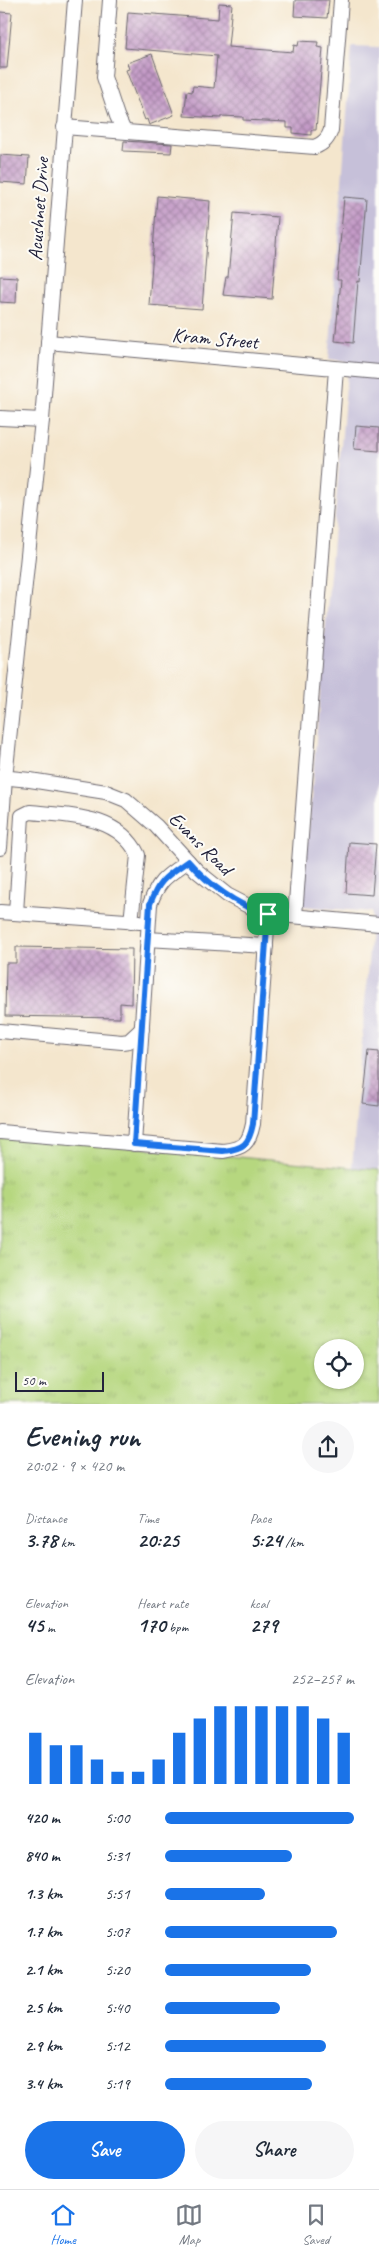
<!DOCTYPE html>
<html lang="en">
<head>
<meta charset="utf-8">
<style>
  :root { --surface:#fff; --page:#f6f6f7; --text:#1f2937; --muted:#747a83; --line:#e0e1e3; --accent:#1a73e8 }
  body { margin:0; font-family:Caveat,sans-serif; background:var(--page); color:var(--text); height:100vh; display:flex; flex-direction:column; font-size:19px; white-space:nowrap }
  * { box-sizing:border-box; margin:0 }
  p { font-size:16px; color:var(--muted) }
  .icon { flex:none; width:28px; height:28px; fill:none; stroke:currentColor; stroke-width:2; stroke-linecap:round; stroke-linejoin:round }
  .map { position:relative; height:1404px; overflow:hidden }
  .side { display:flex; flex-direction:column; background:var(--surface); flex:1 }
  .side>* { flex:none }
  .buttons { position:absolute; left:314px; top:1339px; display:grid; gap:10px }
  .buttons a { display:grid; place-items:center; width:50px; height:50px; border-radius:50%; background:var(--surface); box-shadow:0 1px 4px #0004; font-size:25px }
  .scale { position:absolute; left:15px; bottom:12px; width:89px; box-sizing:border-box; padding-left:5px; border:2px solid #22223b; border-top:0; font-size:14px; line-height:18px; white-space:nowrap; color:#22223b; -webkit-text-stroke:4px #fdfcf7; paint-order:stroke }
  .pin { position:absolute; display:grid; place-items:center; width:42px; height:42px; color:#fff; margin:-21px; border-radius:10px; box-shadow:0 2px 8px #0006 }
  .round { display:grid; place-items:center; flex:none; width:52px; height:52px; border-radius:26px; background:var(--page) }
  .summary { display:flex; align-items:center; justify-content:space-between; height:85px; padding:0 25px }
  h1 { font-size:28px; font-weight:700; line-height:38px }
  .figures { display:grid; grid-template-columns:repeat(3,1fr); gap:8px; height:85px; padding:5px 25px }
  .figures div { display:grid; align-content:center }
  .figures b { font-size:21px; font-weight:700 }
  .figures small { font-size:14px; font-weight:400 }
  .figures p { font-size:14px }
  .chart { height:140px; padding:10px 25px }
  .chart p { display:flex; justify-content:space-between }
  .chart svg { width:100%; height:90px; margin-top:5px; stroke:var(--accent); stroke-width:6 }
  .primary-button { display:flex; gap:10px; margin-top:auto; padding:10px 25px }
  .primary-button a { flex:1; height:58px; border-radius:30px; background:var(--accent); color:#fff; font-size:20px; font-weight:700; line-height:58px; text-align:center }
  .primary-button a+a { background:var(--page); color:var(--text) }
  ul { padding:0 25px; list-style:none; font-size:16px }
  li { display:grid; grid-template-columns:80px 60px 1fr; align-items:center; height:38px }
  li i { height:12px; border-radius:6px; background:var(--accent) }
  .dock { display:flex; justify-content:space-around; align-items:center; height:70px; border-top:1px solid var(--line); background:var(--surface); font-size:14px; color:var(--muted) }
  .dock a { display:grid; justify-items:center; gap:2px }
  .dock .current { color:var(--accent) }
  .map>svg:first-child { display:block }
  .industrial { fill:#c6c0d9 }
  .grass { fill:url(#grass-tufts); stroke:#6c7c5d; fill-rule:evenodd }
  .building { fill:url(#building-cross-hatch) }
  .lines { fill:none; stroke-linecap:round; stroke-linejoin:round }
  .minor-casing { stroke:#6c676e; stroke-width:16 }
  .minor { stroke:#fff; stroke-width:14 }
  .route-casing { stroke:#fff; stroke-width:10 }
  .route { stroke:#1a73e8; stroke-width:6 }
  .labels { text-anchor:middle; stroke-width:4; stroke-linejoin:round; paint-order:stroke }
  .street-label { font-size:20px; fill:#22223b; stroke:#fdfcf7 }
</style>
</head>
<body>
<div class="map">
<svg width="379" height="1404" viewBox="0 0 379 1404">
  <defs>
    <pattern id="grass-tufts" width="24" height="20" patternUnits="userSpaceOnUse" patternTransform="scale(1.25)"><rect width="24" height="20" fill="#b6d77f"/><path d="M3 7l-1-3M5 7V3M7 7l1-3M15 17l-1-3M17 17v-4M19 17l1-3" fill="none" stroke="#9cb86f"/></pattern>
    <pattern id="building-cross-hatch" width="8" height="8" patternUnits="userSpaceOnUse" patternTransform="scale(1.25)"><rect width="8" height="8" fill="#c39ac6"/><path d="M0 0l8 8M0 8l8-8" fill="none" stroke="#9e7da2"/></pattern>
  </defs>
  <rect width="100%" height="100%" fill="#fdfcf7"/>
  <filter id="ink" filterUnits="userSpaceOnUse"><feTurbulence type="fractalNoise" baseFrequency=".02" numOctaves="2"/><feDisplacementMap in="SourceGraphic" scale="10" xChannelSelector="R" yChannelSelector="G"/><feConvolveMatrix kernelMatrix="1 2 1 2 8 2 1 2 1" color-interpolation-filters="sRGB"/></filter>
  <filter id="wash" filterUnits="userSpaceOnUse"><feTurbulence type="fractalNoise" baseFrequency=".0096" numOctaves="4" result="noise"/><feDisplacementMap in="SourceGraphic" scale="20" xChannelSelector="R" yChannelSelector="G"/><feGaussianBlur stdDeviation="1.12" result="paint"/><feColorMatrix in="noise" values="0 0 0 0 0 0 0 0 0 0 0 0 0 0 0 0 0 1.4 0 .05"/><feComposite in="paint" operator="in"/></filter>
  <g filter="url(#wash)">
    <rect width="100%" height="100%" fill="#f4e6cd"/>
    <path class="industrial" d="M 352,46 L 379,47 L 379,1170 L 352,1168 L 372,912 L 302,906 L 348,362 L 329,359 Z"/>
    <path class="grass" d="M 0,1135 L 379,1170 L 379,1404 L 0,1404 ZM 322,1348 L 355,1348 L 355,1380 L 322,1380 Z"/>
    <g id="blocks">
      <g class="building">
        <path d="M 295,0 L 329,0 L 327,18 L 294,16 Z"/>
        <path d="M 219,3 L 232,4 L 228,47 L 293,52 L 294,45 L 298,46 L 299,41 L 318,42 L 317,47 L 323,48 L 316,130 L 311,130 L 311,135 L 293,133 L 293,128 L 287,128 L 287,122 L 243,120 L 243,117 L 221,116 L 221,118 L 184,116 L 187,91 L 192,92 L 193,86 L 214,88 L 217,56 L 125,48 L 128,12 L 218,19 Z"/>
        <path d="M 0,12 L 12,13 L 7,68 L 0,68 Z"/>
        <path d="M 152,54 L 174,115 L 149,125 L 147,119 L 145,120 L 126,70 L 129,69 L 127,63 Z"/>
        <path d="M 124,141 L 172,144 L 171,153 L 123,151 Z"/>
        <path d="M 0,155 L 29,157 L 27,184 L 0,182 Z"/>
        <path d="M 157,196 L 210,201 L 202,309 L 149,305 Z"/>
        <path d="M 344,197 L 367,199 L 360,282 L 358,281 L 353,343 L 335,341 L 341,280 L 337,280 Z"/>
        <path d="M 234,213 L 278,217 L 272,299 L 223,295 L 226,277 L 228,277 Z"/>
        <path d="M 0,276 L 17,277 L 16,303 L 0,302 Z"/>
        <path d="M 356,426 L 379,428 L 379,451 L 354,449 Z"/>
        <path d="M 349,842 L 376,844 L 372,895 L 346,893 Z"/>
        <path d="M 16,947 L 132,949 L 131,1004 L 120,1003 L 120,1018 L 5,1016 L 6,963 L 16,963 Z"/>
        <path d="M 369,1051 L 379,1052 L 379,1106 L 363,1104 Z"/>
      </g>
    </g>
  </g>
  <g filter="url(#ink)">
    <use href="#blocks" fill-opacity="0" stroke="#6c676e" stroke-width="1"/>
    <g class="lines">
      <defs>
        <g id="minor">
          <path d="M 110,0 L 104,77 L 117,116 L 124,131"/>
          <path d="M 64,127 L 315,147 C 324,143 328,139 331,130 L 341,0"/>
          <path d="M 48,342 L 379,372"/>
          <path d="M 0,418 L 42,420"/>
          <path d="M 0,777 L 30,780 L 106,792 L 126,800 L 156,826 L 197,871 L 227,895 L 258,911 L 280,915 L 379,924"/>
          <path d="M 0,848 L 5,778 L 42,420 L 75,0"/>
          <path d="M 0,912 L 140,922"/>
          <path d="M 16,913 L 22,816 L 30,812 C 68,816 118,814 138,855 L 131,922"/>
          <path d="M 295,916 L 336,369"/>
          <path d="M 147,939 L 266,946"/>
          <path d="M 0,1031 L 122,1042 L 129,1041 L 142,1029"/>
          <path d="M 0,1132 L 223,1151 C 244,1148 249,1144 253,1124 L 268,914"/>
          <path d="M 134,1144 L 150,904 C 159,879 167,876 188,861"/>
        </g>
      </defs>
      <use href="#minor" class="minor-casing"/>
      <use href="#minor" class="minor"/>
    </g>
  </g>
  <g class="lines" filter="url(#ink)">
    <defs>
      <path id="route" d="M 188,861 C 208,884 238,907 268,914 L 253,1124 C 249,1144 244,1149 223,1151 L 134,1144 L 150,904 C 159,879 167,876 188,861 Z"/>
    </defs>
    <use href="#route" class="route-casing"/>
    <use href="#route" class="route"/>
  </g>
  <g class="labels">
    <g class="street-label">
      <text transform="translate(38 209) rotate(-86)" y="7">Acushnet Drive</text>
      <text transform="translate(215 338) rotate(5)" y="7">Kram Street</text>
      <text transform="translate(201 843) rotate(45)" y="7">Evans Road</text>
    </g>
  </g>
</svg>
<div class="buttons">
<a><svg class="icon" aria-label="locate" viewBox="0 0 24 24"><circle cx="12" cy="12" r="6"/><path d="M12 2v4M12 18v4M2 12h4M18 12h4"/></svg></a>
</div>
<div class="scale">50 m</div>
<div class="pin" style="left:268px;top:914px;background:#1e9e55"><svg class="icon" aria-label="arrive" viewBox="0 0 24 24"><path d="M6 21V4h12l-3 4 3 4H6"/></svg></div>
</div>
<section class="side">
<div class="summary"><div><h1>Evening run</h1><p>20:02 · 9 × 420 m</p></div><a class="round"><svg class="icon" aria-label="share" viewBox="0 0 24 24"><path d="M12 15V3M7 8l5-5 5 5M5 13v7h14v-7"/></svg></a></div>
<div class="figures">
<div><p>Distance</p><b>3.78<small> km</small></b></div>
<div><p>Time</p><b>20:25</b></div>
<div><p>Pace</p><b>5:24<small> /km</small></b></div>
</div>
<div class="figures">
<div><p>Elevation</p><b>45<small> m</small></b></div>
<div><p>Heart rate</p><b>170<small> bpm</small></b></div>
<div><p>kcal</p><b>279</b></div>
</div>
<div class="chart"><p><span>Elevation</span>252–257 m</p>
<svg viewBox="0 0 160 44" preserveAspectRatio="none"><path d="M5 44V19M15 44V25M25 44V25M35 44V32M45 44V38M55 44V38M65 44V32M75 44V19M85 44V12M95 44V6M105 44V6M115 44V6M125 44V6M135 44V6M145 44V12M155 44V19"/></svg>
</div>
<ul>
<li><b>420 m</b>5:00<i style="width:100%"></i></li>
<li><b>840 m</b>5:31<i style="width:67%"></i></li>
<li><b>1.3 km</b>5:51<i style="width:53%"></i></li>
<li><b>1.7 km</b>5:07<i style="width:91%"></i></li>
<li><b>2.1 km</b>5:20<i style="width:77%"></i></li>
<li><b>2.5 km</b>5:40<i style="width:61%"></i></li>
<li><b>2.9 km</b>5:12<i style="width:85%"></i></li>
<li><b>3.4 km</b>5:19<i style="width:78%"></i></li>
</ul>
<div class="primary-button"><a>Save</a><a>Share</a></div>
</section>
<nav class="dock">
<a class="current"><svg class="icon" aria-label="home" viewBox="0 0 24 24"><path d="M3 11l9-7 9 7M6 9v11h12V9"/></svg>Home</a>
<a><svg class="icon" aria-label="map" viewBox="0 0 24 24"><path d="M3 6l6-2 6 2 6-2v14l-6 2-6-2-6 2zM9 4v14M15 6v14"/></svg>Map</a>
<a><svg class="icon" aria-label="saved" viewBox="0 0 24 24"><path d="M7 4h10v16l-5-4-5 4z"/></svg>Saved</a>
</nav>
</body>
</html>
